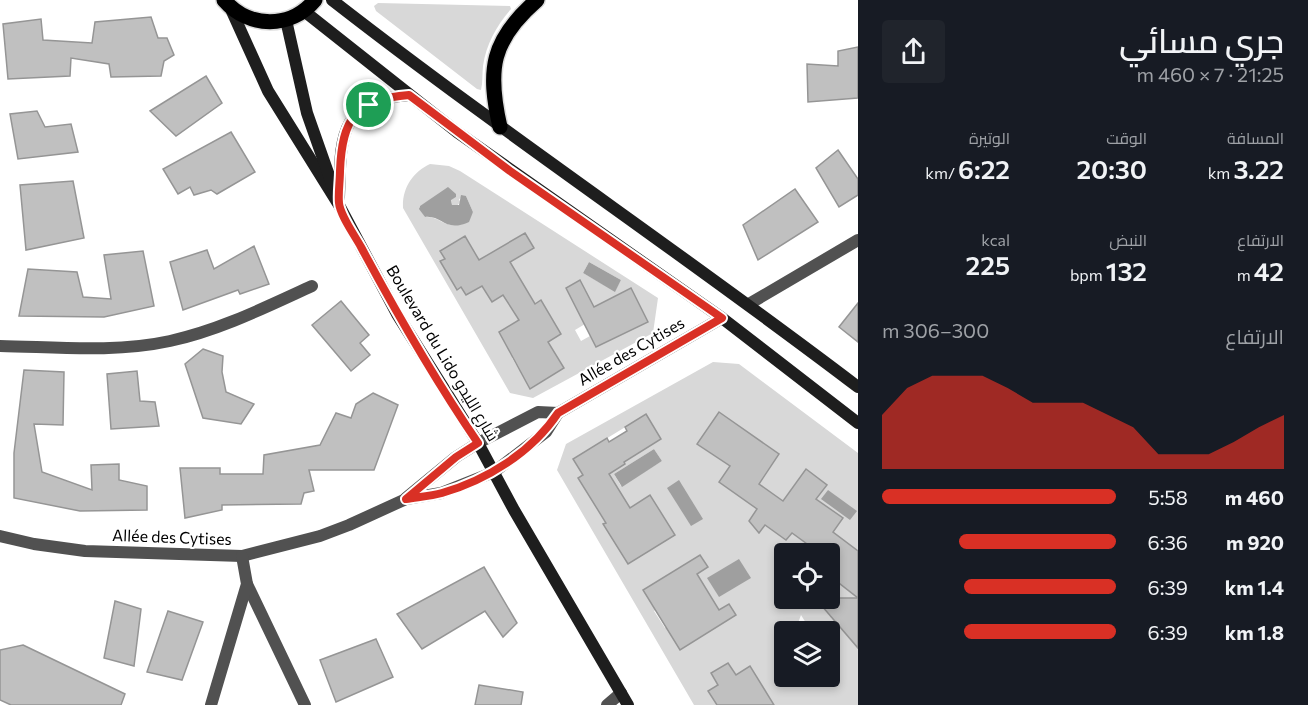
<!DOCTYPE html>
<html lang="ar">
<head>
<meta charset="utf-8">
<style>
  :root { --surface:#171b24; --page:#20242c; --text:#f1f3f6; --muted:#9ea1a6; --accent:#d93025 }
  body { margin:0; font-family:Commissioner,Cairo,sans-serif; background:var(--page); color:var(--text); direction:rtl; height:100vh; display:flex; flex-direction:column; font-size:22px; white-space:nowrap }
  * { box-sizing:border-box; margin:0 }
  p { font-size:20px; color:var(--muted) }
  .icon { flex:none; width:33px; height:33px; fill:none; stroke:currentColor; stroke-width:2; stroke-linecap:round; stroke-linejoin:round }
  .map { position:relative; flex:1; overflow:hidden; direction:ltr }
  .details { display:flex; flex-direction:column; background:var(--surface); width:450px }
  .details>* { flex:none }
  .buttons { position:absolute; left:774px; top:543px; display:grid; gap:12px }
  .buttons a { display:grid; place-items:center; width:66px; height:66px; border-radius:6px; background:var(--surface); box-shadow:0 3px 9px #0003; font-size:30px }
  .pin { position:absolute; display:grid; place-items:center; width:51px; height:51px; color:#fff; margin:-26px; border:3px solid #fff; border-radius:50%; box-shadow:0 2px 6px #0007 }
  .round { display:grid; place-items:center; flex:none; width:63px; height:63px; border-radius:6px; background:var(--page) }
  .head { display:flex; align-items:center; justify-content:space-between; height:102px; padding:0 24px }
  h1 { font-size:33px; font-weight:600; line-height:45px }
  .figures { display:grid; grid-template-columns:repeat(3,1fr); gap:9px; height:102px; padding:6px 24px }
  .figures div { display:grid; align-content:center }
  .figures b { font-size:26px; font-weight:600 }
  .figures small { font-size:16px; font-weight:400 }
  .figures p { font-size:16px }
  .chart { height:168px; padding:12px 24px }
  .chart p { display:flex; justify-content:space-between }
  .chart svg { width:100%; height:108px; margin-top:6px; fill:var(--accent); opacity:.7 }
  ul { padding:0 24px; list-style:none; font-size:20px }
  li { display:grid; grid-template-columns:96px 72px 1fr; align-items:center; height:45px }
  li i { height:15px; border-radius:8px; background:var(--accent) }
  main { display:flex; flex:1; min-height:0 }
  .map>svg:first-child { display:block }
  .green { fill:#d8d8d8; fill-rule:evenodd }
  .water { fill:#9f9f9f }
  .building { fill:#c0c0c0; stroke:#959595; stroke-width:1.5 }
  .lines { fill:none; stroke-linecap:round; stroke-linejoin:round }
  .primary-casing { stroke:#dbdbdb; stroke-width:18 }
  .minor { stroke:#515151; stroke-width:12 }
  .secondary { stroke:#1e1e1e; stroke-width:12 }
  .primary { stroke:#000; stroke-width:15 }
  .route-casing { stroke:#fff; stroke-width:12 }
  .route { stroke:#d93025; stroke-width:8 }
  .labels { text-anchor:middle; stroke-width:4.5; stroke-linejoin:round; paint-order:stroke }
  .street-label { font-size:16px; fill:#000; stroke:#fff }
</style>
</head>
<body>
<main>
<section class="details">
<div class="head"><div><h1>جري مسائي</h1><p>21:25 · 7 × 460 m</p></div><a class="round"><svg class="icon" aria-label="share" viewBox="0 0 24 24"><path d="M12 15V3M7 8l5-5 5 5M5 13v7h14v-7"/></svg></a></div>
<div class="figures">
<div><p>المسافة</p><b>3.22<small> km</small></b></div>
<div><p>الوقت</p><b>20:30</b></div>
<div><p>الوتيرة</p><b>6:22<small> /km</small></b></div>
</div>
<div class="figures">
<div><p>الارتفاع</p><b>42<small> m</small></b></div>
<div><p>النبض</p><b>132<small> bpm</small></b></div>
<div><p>kcal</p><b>225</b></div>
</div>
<div class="chart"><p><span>الارتفاع</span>300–306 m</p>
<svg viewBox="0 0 160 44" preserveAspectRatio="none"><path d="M0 44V22L10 11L20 6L30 6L40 6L50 11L60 17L70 17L80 17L90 22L100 27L110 38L120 38L130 38L140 33L150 27L160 22V44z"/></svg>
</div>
<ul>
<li><b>460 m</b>5:58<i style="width:100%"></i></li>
<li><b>920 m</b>6:36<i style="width:67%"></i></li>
<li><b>1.4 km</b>6:39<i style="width:65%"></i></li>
<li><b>1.8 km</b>6:39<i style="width:65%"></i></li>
</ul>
</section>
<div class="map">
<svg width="858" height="705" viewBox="0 0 858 705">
  <rect width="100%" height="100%" fill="#fff"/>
  <g class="green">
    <path d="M 378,3 L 510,6 L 511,9 C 497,25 486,44 483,66 C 482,74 483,82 481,90 L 477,89 L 376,11 L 374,6 Z"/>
    <path d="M 430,164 L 449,166 L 460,171 L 658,298 L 653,333 L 533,398 L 510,393 L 403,208 C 402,188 413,172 430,164 ZM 448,188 L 456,197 L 451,199 L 452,205 L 457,206 L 460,202 L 459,199 L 466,196 L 473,212 L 466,223 C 442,230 442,216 425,217 L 419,207 ZM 525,233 L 533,248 L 510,262 L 523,284 L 492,302 L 482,286 L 466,295 L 461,287 L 457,289 L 441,261 L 445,259 L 479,260 L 484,257 L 487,261 L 501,247 ZM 589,262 L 621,280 L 615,291 L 583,273 ZM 580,281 L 594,307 L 631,288 L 648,321 L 596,347 L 590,336 L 581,341 L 575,330 L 585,324 L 566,288 ZM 541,301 L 541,324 L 551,340 L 548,342 L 564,368 L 531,389 L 512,358 L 513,357 L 499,332 L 519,320 L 516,315 Z"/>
    <path d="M 713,362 L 739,364 L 858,453 L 858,551 L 851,546 L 830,575 L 830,554 L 784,554 L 784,598 L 815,599 L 858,648 L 858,705 L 774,705 L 750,667 L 736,675 L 728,663 L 711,673 L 718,685 L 709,692 L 717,705 L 694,705 L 557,470 L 566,444 ZM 645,415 L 624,461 L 625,464 L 609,474 L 583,475 L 573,459 ZM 697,444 L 762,486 L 750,504 L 719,482 L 730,466 ZM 654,449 L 662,461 L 621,486 L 614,474 ZM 806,469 L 826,485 L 816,499 L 842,518 L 792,533 L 786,540 L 765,525 L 759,533 L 749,521 L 766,498 L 778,507 ZM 650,495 L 628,563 L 603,524 ZM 700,555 L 708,567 L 697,574 L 719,610 L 729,604 L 736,615 L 680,650 L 674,641 L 677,638 L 669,626 L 665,628 L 654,611 L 658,608 L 652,598 L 649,600 L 643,590 ZM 801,615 L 811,631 L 830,632 L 830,662 L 837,675 L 826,683 L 822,677 L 784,676 L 784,632 L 795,631 Z"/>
    <path d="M 830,576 L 858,598 L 830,598 Z"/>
  </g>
  <g class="water">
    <path d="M 448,187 L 456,194 L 456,197 L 451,200 L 452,205 L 459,205 L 461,195 L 466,196 L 473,212 L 469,222 C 445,233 442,215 425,217 L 419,209 L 420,206 Z"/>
    <path d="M 589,262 L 621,280 L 615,292 L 583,273 Z"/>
    <path d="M 654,449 L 662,461 L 622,487 L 614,474 Z"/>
    <path d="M 679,480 L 703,519 L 691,526 L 667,488 Z"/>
    <path d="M 828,490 L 857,511 L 850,520 L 821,499 Z"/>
    <path d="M 739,559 L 751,578 L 719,597 L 707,578 Z"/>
  </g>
  <g class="building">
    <path d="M 151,17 L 158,38 L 167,38 L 174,55 L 164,61 L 161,76 L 111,77 L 109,64 L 71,58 L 70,76 L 8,79 L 3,24 L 41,19 L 43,40 L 92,43 L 95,22 Z"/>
    <path d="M 858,47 L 858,98 L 808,102 L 807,64 L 838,66 L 838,51 Z"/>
    <path d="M 206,76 L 222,103 L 176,136 L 150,111 Z"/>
    <path d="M 37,111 L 45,127 L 71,124 L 78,152 L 18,159 L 10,114 Z"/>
    <path d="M 231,132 L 255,172 L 217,194 L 211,190 L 194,195 L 190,187 L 178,194 L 163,169 Z"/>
    <path d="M 838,150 L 858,179 L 858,195 L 839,207 L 816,168 Z"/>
    <path d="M 73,181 L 84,238 L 26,250 L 20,185 Z"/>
    <path d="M 795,189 L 818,222 L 758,260 L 743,225 Z"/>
    <path d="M 525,233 L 534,248 L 510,262 L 535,304 L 541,300 L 561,334 L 548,342 L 564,368 L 530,389 L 499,332 L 519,320 L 503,295 L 492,302 L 482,286 L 466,295 L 461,287 L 457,290 L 440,261 L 445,259 L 440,251 L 465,236 L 479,260 Z"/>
    <path d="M 254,246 L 269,284 L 240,294 L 238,290 L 183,310 L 170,262 L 207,250 L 214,269 Z"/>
    <path d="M 143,251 L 154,306 L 104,317 L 19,316 L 28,269 L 77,272 L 83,297 L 111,299 L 104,255 Z"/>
    <path d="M 580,280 L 594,307 L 631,288 L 648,322 L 596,347 L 566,288 Z"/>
    <path d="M 341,301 L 369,335 L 360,343 L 370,355 L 351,371 L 312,325 Z"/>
    <path d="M 858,303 L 858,342 L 839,327 Z"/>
    <path d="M 203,349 L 223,356 L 222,372 L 226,392 L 254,404 L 241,424 L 203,418 L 185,364 Z"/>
    <path d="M 24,370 L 64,372 L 63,425 L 34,424 L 42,472 L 92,490 L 91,465 L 119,464 L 119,480 L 147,486 L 147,510 L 80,511 L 14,498 L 14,453 Z"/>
    <path d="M 137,371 L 140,401 L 155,402 L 159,426 L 111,429 L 107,374 Z"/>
    <path d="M 373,393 L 398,405 L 374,470 L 309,470 L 314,491 L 304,493 L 301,504 L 222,505 L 222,510 L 185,518 L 180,468 L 220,468 L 220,474 L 263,474 L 264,455 L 320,445 L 336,413 L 351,418 L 356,404 Z"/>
    <path d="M 719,412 L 779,454 L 759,484 L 783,501 L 806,469 L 827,485 L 816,499 L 843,518 L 833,532 L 858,551 L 858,598 L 830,576 L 837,565 L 830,560 L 830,554 L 821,554 L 792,533 L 786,540 L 765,525 L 759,533 L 749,521 L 757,509 L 719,482 L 730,466 L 697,444 Z"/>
    <path d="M 646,414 L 661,439 L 624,462 L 625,464 L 609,474 L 630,508 L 650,495 L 675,535 L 628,564 L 603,524 L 606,523 L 578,478 L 583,475 L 573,459 L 607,438 L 609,442 L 627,431 L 625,427 Z"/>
    <path d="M 700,555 L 708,567 L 697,574 L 719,610 L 729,604 L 736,615 L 680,650 L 643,590 Z"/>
    <path d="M 484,567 L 517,623 L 503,637 L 485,611 L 422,649 L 397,614 Z"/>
    <path d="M 815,598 L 858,598 L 858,648 Z"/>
    <path d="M 115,601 L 141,609 L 134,666 L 104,658 Z"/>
    <path d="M 168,611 L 203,622 L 182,680 L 147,672 Z"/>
    <path d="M 376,639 L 393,677 L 336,702 L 320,660 Z"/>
    <path d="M 23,645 L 125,694 L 121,705 L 11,705 L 0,700 L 0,650 Z"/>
    <path d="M 728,663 L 736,675 L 750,666 L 774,705 L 717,705 L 708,691 L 718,685 L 711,673 Z"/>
    <path d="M 479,685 L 523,692 L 521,705 L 475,705 Z"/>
  </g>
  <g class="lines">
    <defs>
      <g id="primary">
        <path d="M 224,0 C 249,29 291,29 315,0"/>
        <path d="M 500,127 C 487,70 491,40 537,0"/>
      </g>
    </defs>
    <use href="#primary" class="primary-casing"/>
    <g class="minor">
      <path d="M 749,304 L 858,240"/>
      <path d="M 0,346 C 56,347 115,353 170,341 C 220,330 266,307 312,286"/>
      <path d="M 406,498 L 456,457 L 478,443 L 538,412 L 558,413"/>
      <path d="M 0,536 L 34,544 L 85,551 L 242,556 L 320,536 L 349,525 L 406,499 L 441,493 L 494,472 L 546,432 L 558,413 L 722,318"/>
      <path d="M 247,584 L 305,705"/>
      <path d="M 211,705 L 247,584 L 242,556"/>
      <path d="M 607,705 L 621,693"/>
    </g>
    <g class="secondary">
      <path d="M 332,0 C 504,134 685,255 858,387"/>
      <path d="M 230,7 L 268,91 L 339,205 L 397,314 L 478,443 L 514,510 L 628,705"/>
      <path d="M 304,11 L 457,132 L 722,318 L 858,423"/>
      <path d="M 286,20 L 307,113 L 332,184"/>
      <path d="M 339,197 C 341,139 337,101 409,95"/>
    </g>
    <use href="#primary" class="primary"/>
  </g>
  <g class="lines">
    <defs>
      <path id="route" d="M 409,95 L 510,171 L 722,318 L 558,413 C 532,452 487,480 442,493 C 431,496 418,497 406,499 L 456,457 L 478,443 C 435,380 397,314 361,247 C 355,236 340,215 339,203 C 338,193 340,181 340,171 C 342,119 355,99 409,95 Z"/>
    </defs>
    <use href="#route" class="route-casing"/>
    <use href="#route" class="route"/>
  </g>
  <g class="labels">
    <g class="street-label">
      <text transform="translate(631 351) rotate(-30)" y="6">Allée des Cytises</text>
      <text transform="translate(443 353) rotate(59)" y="6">Boulevard du Lido شارع الليدو</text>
      <text transform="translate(172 537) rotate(2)" y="6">Allée des Cytises</text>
    </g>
  </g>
</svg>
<div class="buttons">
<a><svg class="icon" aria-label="locate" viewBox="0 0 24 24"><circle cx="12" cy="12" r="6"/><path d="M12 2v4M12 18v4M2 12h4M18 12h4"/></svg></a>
<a><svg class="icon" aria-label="layers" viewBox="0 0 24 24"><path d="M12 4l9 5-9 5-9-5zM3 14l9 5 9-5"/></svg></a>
</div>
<div class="pin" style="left:369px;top:105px;background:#1e9e55"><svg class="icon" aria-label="arrive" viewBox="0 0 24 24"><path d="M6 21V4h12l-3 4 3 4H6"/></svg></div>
</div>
</main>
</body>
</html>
